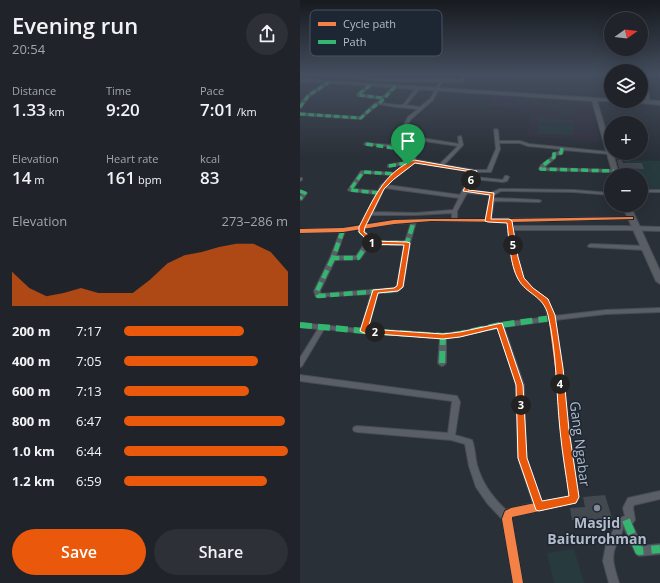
<!DOCTYPE html>
<html lang="en">
<head>
<meta charset="utf-8">
<style>
  :root { --surface:#20242a; --page:#2d3036; --text:#f1f3f6; --muted:#a2a4a8; --line:#3d4147; --accent:#ea580c }
  body { margin:0; font-family:"Open Sans",sans-serif; background:var(--page); color:var(--text); height:100vh; display:flex; flex-direction:column; font-size:15px; white-space:nowrap }
  * { box-sizing:border-box; margin:0 }
  p { font-size:13px; color:var(--muted) }
  .icon { flex:none; width:22px; height:22px; fill:none; stroke:currentColor; stroke-width:2; stroke-linecap:round; stroke-linejoin:round }
  .map { position:relative; flex:1; overflow:hidden }
  .drawer { display:flex; flex-direction:column; background:var(--surface); width:300px }
  .drawer>* { flex:none }
  .needle { width:26px; rotate:76deg }
  .controls { position:absolute; left:304px; top:12px; display:grid; gap:8px }
  .controls a { display:grid; place-items:center; width:44px; height:44px; border-radius:50%; background:var(--surface); box-shadow:0 4px 16px #0002,0 0 0 1px var(--line); font-size:20px }
  .pin { position:absolute; display:grid; place-items:center; width:34px; height:34px; color:#fff; margin:-41px -17px; border-radius:50% 50% 50% 0; rotate:-45deg; box-shadow:0 0 4px #0007 }
  .pin .icon { rotate:45deg }
  .km { position:absolute; width:20px; height:20px; margin:-10px; border-radius:50%; background:#222; color:#fff; font-size:11px; line-height:20px; text-align:center }
  .round { display:grid; place-items:center; flex:none; width:42px; height:42px; border-radius:21px; background:var(--page) }
  .overview { display:flex; align-items:center; justify-content:space-between; height:68px; padding:0 12px }
  h1 { font-size:22px; font-weight:600; line-height:30px }
  .figures { display:grid; grid-template-columns:repeat(3,1fr); gap:6px; height:68px; padding:4px 12px }
  .figures div { display:grid; align-content:center }
  .figures b { font-size:17px; font-weight:600 }
  .figures small { font-size:11px; font-weight:400 }
  .figures p { font-size:11px }
  .chart { height:112px; padding:8px 12px }
  .chart p { display:flex; justify-content:space-between }
  .chart svg { width:100%; height:72px; margin-top:4px; fill:var(--accent); opacity:.7 }
  .action { display:flex; gap:8px; margin-top:auto; padding:8px 12px }
  .action a { flex:1; height:46px; border-radius:24px; background:var(--accent); color:#fff; font-size:16px; font-weight:600; line-height:46px; text-align:center }
  .action a+a { background:var(--page); color:var(--text) }
  ul { padding:0 12px; list-style:none; font-size:13px }
  li { display:grid; grid-template-columns:64px 48px 1fr; align-items:center; height:30px }
  li i { height:10px; border-radius:5px; background:var(--accent) }
  main { display:flex; flex:1; min-height:0 }
  .map>svg:first-child { display:block }
  .medical { fill:#31303e }
  .green { fill:#273a3e }
  .lines { fill:none; stroke-linecap:round; stroke-linejoin:round }
  .stream { stroke:#384963; stroke-width:1 }
  .building { fill:#444950 }
  .street-casing { stroke:#484c53; stroke-width:2 }
  .secondary-casing { stroke:#484c53; stroke-width:2 }
  .street { fill:#5a5e66; fill-rule:evenodd }
  .secondary { fill:#595d64; fill-rule:evenodd }
  .quiet-far4 { stroke:#33b770; stroke-width:3; stroke-dasharray:5.5 3; stroke-linecap:butt }
  .quiet-far3 { stroke:#33b770; stroke-width:3.5; stroke-dasharray:7 3.5; stroke-linecap:butt }
  .quiet-far2 { stroke:#33b770; stroke-width:4.5; stroke-dasharray:9 4.5; stroke-linecap:butt }
  .quiet-far1 { stroke:#33b770; stroke-width:6; stroke-dasharray:12 6; stroke-linecap:butt }
  .quiet { stroke:#33b770; stroke-width:8; stroke-dasharray:15 8; stroke-linecap:butt }
  .cycleway-casing { stroke:#1d2633; stroke-width:2 }
  .cycleway { fill:#f48246; fill-rule:evenodd }
  .route { fill:#ea580c; stroke:#fff; fill-rule:evenodd }
  .poi-dot { fill:#848b96; stroke:#1d2633; stroke-width:1.5 }
  .labels { text-anchor:middle; stroke-width:3; stroke-linejoin:round; paint-order:stroke }
  .near-street-label { font-size:14px; fill:#b4bcc9; stroke:#1d2633 }
  .near-poi-label { font-size:14px; font-weight:bold; fill:#b4bcc9; stroke:#1d2633 }
  .key { fill:#1d2633; stroke:#4a5360; stroke-width:1 }
  .key-label { font-size:11px; fill:#b4bcc9 }
</style>
</head>
<body>
<main>
<section class="drawer">
<div class="overview"><div><h1>Evening run</h1><p>20:54</p></div><a class="round"><svg class="icon" aria-label="share" viewBox="0 0 24 24"><path d="M12 15V3M7 8l5-5 5 5M5 13v7h14v-7"/></svg></a></div>
<div class="figures">
<div><p>Distance</p><b>1.33<small> km</small></b></div>
<div><p>Time</p><b>9:20</b></div>
<div><p>Pace</p><b>7:01<small> /km</small></b></div>
</div>
<div class="figures">
<div><p>Elevation</p><b>14<small> m</small></b></div>
<div><p>Heart rate</p><b>161<small> bpm</small></b></div>
<div><p>kcal</p><b>83</b></div>
</div>
<div class="chart"><p><span>Elevation</span>273–286 m</p>
<svg viewBox="0 0 160 44" preserveAspectRatio="none"><path d="M0 44V23L10 33L20 38L30 36L40 33L50 36L60 36L70 36L80 28L90 18L100 13L110 11L120 8L130 6L140 6L150 11L160 23V44z"/></svg>
</div>
<ul>
<li><b>200 m</b>7:17<i style="width:73%"></i></li>
<li><b>400 m</b>7:05<i style="width:82%"></i></li>
<li><b>600 m</b>7:13<i style="width:76%"></i></li>
<li><b>800 m</b>6:47<i style="width:98%"></i></li>
<li><b>1.0 km</b>6:44<i style="width:100%"></i></li>
<li><b>1.2 km</b>6:59<i style="width:87%"></i></li>
</ul>
<div class="action"><a>Save</a><a>Share</a></div>
</section>
<div class="map">
<svg width="360" height="583" viewBox="0 0 360 583">
  <rect width="100%" height="100%" fill="#2a3038"/>
  <path class="medical" d="M 193,94 L 290,102 L 300,142 L 227,136 L 231,115 L 216,109 L 188,105 Z"/>
  <g class="green">
    <path d="M 218,99 L 238,100 L 238,104 L 270,106 L 273,107 L 274,114 L 252,113 L 273,109 L 270,106 L 253,110 L 250,112 L 252,105 L 210,102 L 216,102 Z"/>
    <path d="M 241,116 L 246,119 L 273,120 L 273,125 L 272,123 L 240,122 L 240,125 L 273,126 L 274,129 L 272,129 L 272,132 L 274,132 L 274,135 L 238,134 L 239,117 Z"/>
    <path d="M 324,160 L 360,161 L 360,190 L 341,190 L 341,175 L 331,175 L 327,171 Z"/>
    <path d="M 274,549 L 284,583 L 254,583 L 247,553 Z"/>
  </g>
  <g class="lines">
    <path class="stream" d="M 98,77 L 99,75"/>
  </g>
  <g class="building">
    <path d="M 317,160 L 322,160 L 323,163 L 342,163 L 344,169 L 319,168 Z"/>
    <path d="M 305,495 L 312,518 L 289,520 L 272,520 L 270,508 L 285,507 L 283,497 Z"/>
  </g>
  <g class="lines">
    <defs>
      <g id="street">
        <path d="M 9,75 L 12,75 L 9,82 L 7,82 Z"/>
        <path d="M 36,75 L 46,75 L 76,79 L 161,80 L 162,75 L 165,75 L 164,82 L 142,82 L 133,100 L 111,119 L 102,135 L 159,144 L 158,137 L 161,136 L 163,145 L 144,165 L 175,170 L 187,170 L 196,149 L 194,130 L 196,129 L 198,130 L 199,141 L 220,141 L 229,144 L 309,152 L 311,153 L 309,154 L 264,150 L 262,154 L 256,155 L 255,158 L 244,168 L 316,170 L 316,171 L 314,172 L 241,170 L 239,169 L 241,165 L 252,157 L 253,153 L 259,152 L 260,149 L 228,146 L 220,143 L 199,143 L 200,149 L 191,172 L 177,172 L 174,177 L 203,180 L 205,176 L 207,176 L 209,177 L 207,181 L 203,182 L 173,179 L 168,190 L 191,193 L 200,189 L 274,190 L 311,193 L 311,195 L 274,192 L 201,191 L 194,195 L 194,198 L 239,200 L 241,201 L 239,202 L 194,201 L 191,219 L 331,217 L 333,217 L 333,219 L 212,222 L 212,226 L 325,226 L 360,227 L 360,231 L 325,230 L 213,230 L 218,257 L 224,278 L 233,288 L 248,299 L 254,316 L 306,310 L 360,308 L 360,312 L 306,314 L 255,320 L 263,368 L 268,430 L 278,497 L 275,503 L 272,504 L 212,517 L 212,519 L 223,583 L 213,583 L 202,519 L 187,503 L 176,487 L 169,466 L 165,444 L 151,440 L 57,432 L 54,431 L 53,429 L 54,427 L 57,426 L 148,433 L 152,402 L 152,401 L 0,381 L 0,375 L 157,396 L 160,402 L 155,435 L 172,440 C 175,447 175,457 177,465 C 182,483 192,497 206,510 L 211,508 L 233,503 L 218,458 L 216,385 L 198,328 L 160,336 L 146,338 L 146,363 L 144,365 L 142,366 L 140,365 L 138,363 L 140,338 L 64,333 L 24,329 L 2,366 L 0,367 L 0,358 L 18,329 L 0,327 L 0,323 L 61,329 L 71,294 L 16,297 L 14,291 L 30,258 L 40,232 L 0,233 L 0,229 L 43,228 L 61,226 L 76,194 L 50,191 L 48,190 L 61,171 L 96,173 L 106,165 L 105,164 L 88,167 L 88,165 L 104,162 C 102,159 101,156 99,153 C 92,144 76,146 66,145 L 64,144 L 66,143 L 90,145 L 98,136 L 108,117 L 118,109 L 96,107 L 79,104 L 76,106 L 61,119 L 0,115 L 0,113 L 60,117 L 74,104 L 80,101 L 81,99 L 57,96 L 57,94 L 70,84 L 71,86 L 61,94 L 82,97 L 95,85 L 97,85 L 97,87 L 84,98 L 82,103 L 96,105 L 103,105 L 117,87 L 119,87 L 119,89 L 106,105 L 120,107 L 131,98 L 139,82 L 76,81 ZM 101,137 L 121,140 L 110,152 L 112,161 L 109,163 L 101,151 L 94,146 ZM 124,141 L 158,146 L 140,164 L 116,160 L 114,152 ZM 115,162 L 172,172 L 160,195 L 87,185 L 94,179 ZM 64,173 L 93,175 L 81,185 L 78,191 L 53,189 ZM 85,188 L 159,198 L 153,210 L 116,213 L 73,212 L 83,190 ZM 167,193 L 190,195 L 189,199 L 186,219 L 157,219 L 157,211 ZM 152,213 L 152,219 C 123,218 95,220 66,225 L 71,215 L 116,215 ZM 131,221 L 207,222 L 212,257 L 218,278 L 229,290 L 243,301 L 248,317 L 200,323 L 160,332 L 143,334 L 68,329 L 78,293 L 96,292 L 98,291 L 103,287 L 110,243 L 116,222 ZM 111,223 L 105,241 L 71,241 L 71,238 L 64,231 L 65,228 L 94,224 ZM 59,229 L 58,231 L 66,239 L 65,243 L 56,256 L 36,256 L 45,231 ZM 70,245 L 104,245 L 97,286 L 94,288 L 21,294 L 20,291 L 35,260 L 60,259 ZM 249,321 L 255,368 L 260,430 L 269,496 L 242,502 L 226,458 L 224,385 L 204,327 Z"/>
        <path d="M 341,80 L 343,81 L 349,94 L 349,103 L 346,102 C 345,94 341,87 341,80 Z"/>
        <path d="M 28,81 L 31,82 L 9,97 L 1,108 L 0,108 C 0,97 19,87 28,81 Z"/>
        <path d="M 0,178 L 2,178 L 2,180 L 0,181 Z"/>
        <path d="M 0,190 L 7,193 L 2,200 L 0,200 L 0,196 L 2,193 L 0,193 Z"/>
        <rect x="341" y="190" width="19" height="2"/>
        <path d="M 291,244 L 345,246 L 348,248 L 345,250 L 289,247 L 288,246 L 289,245 Z"/>
        <path d="M 360,491 L 360,499 L 334,505 L 333,508 L 335,520 L 332,524 L 342,546 L 360,544 L 360,554 L 339,556 L 336,554 L 323,526 C 323,534 319,538 316,545 C 310,558 315,569 319,583 L 309,583 L 303,561 L 306,545 L 313,531 L 316,520 L 325,516 L 323,508 L 328,498 Z"/>
      </g>
      <g id="secondary">
        <path d="M 0,79 L 311,99 L 311,101 L 313,101 L 297,101 L 311,148 L 311,153 L 313,153 L 319,175 L 313,175 L 292,101 L 0,81 Z"/>
        <path d="M 341,100 L 360,101 L 360,105 L 330,102 L 328,101 Z"/>
        <path d="M 322,205 L 330,205 L 360,271 L 360,284 L 356,281 Z"/>
      </g>
    </defs>
    <use href="#street" class="street-casing"/>
    <use href="#secondary" class="secondary-casing"/>
    <use href="#street" class="street"/>
    <use href="#secondary" class="secondary"/>
    <g class="quiet-far4">
      <path d="M 70,85 L 58,95 L 83,98"/>
      <path d="M 0,107 L 8,96 L 29,82"/>
      <path d="M 0,114 L 61,118 C 67,112 73,107 79,103 C 84,100 91,90 96,86"/>
    </g>
    <g class="quiet-far3">
      <path d="M 66,144 L 93,148 L 100,152 L 108,165"/>
      <path d="M 262,148 L 261,153 L 254,154 L 254,157 L 242,166 L 241,169 L 314,171"/>
      <path d="M 112,151 L 114,161"/>
      <path d="M 89,166 L 106,163"/>
      <path d="M 0,191 L 5,193 L 0,199"/>
      <path d="M 79,193 L 50,190 L 63,172 L 96,174"/>
    </g>
    <g class="quiet-far2">
      <path d="M 62,227 L 61,232 L 69,239 L 68,243"/>
      <path d="M 43,230 L 33,258 L 58,258 L 68,243 L 107,243 L 114,221"/>
      <path d="M 33,258 L 17,291 L 18,296 L 96,290 L 100,287 L 107,243"/>
      <path d="M 71,305 L 75,292"/>
    </g>
    <g class="quiet-far1">
      <path d="M 0,325 L 64,331 L 72,304"/>
      <path d="M 64,331 L 143,336 L 160,334 L 200,325"/>
      <path d="M 142,363 L 143,336"/>
      <path d="M 221,427 L 220,385 L 200,325 L 252,318"/>
    </g>
    <g class="quiet">
      <path d="M 221,426 L 222,458 L 239,507"/>
      <path d="M 326,520 L 339,551 L 360,549"/>
    </g>
    <defs>
      <path id="cycleway" d="M 331,217 L 333,217 L 333,219 L 212,222 L 218,257 L 224,278 L 233,288 L 248,299 L 254,315 L 263,368 L 268,430 L 278,497 L 275,503 L 272,504 L 212,517 L 212,519 L 223,583 L 213,583 L 202,519 L 205,511 L 211,508 L 269,496 L 260,430 L 255,368 L 248,315 L 243,301 L 229,290 L 218,278 L 212,257 L 207,222 L 131,221 L 94,224 L 43,232 L 0,233 L 0,229 L 43,228 L 94,220 L 131,219 L 209,219 Z"/>
    </defs>
    <use href="#cycleway" class="cycleway-casing"/>
    <use href="#cycleway" class="cycleway"/>
  </g>
  <linearGradient id="sky" x2="0" y2="1"><stop stop-color="#171a1f"/><stop offset="0.48" stop-color="#444e5e"/><stop offset="1" stop-color="#444e5e" stop-opacity="0"/></linearGradient>
  <rect width="360" height="157" fill="url(#sky)"/>
  <path class="route" d="M 114,160 L 177,171 L 168,190 L 194,193 L 191,219 L 209,219 L 212,221 L 218,257 L 224,278 L 233,288 L 248,299 L 255,315 L 263,368 L 269,430 L 279,497 L 276,503 L 239,511 L 236,510 L 218,458 L 216,385 L 197,328 L 160,337 L 143,339 L 64,333 L 60,331 L 73,290 L 94,288 L 97,286 L 104,245 L 66,244 L 66,239 L 59,232 L 59,227 C 73,200 84,172 114,160 ZM 115,163 L 172,172 L 163,191 L 190,195 L 185,221 L 188,222 L 207,223 C 209,239 210,265 218,279 C 227,295 243,295 248,315 C 257,353 256,392 260,430 C 262,452 266,474 269,496 L 242,501 L 227,458 L 223,385 L 202,323 L 160,332 L 143,334 L 68,329 L 78,293 L 98,291 L 103,287 L 110,243 L 107,242 L 71,241 L 71,237 L 64,232 L 65,227 L 84,189 L 94,179 Z"/>
  <circle class="poi-dot" cx="297" cy="508" r="4"/>
  <g class="labels">
    <g class="near-street-label">
      <text transform="translate(280 444) rotate(83)" y="5">Gang Ngabar</text>
    </g>
    <g class="near-poi-label">
      <text x="297" y="528">Masjid<tspan x="297" dy="16">Baiturrohman</tspan></text>
    </g>
  </g>
  <rect x="10" y="10" width="132" height="46" rx="6" class="key"/>
  <rect x="18" y="22" width="18" height="4" fill="#f48246"/>
  <rect x="18" y="40" width="18" height="4" fill="#33b770"/>
  <g class="key-label">
    <text x="43" y="28">Cycle path</text>
    <text x="43" y="46">Path</text>
  </g>
</svg>
<div class="controls">
<a><svg class="needle" viewBox="-14 -14 28 28"><path d="M0-13l5 13h-10z" fill="#e53935"/><path d="M0 13l5-13h-10z" fill="#a2a4a8"/></svg></a>
<a><svg class="icon" aria-label="layers" viewBox="0 0 24 24"><path d="M12 4l9 5-9 5-9-5zM3 14l9 5 9-5"/></svg></a>
<a>+</a>
<a>−</a>
</div>
<div class="pin" style="left:108px;top:165px;background:#1e9e55"><svg class="icon" aria-label="arrive" viewBox="0 0 24 24"><path d="M6 21V4h12l-3 4 3 4H6"/></svg></div>
<b class="km" style="left:72px;top:243px">1</b>
<b class="km" style="left:75px;top:332px">2</b>
<b class="km" style="left:221px;top:405px">3</b>
<b class="km" style="left:260px;top:384px">4</b>
<b class="km" style="left:213px;top:245px">5</b>
<b class="km" style="left:171px;top:180px">6</b>
</div>
</main>
</body>
</html>
